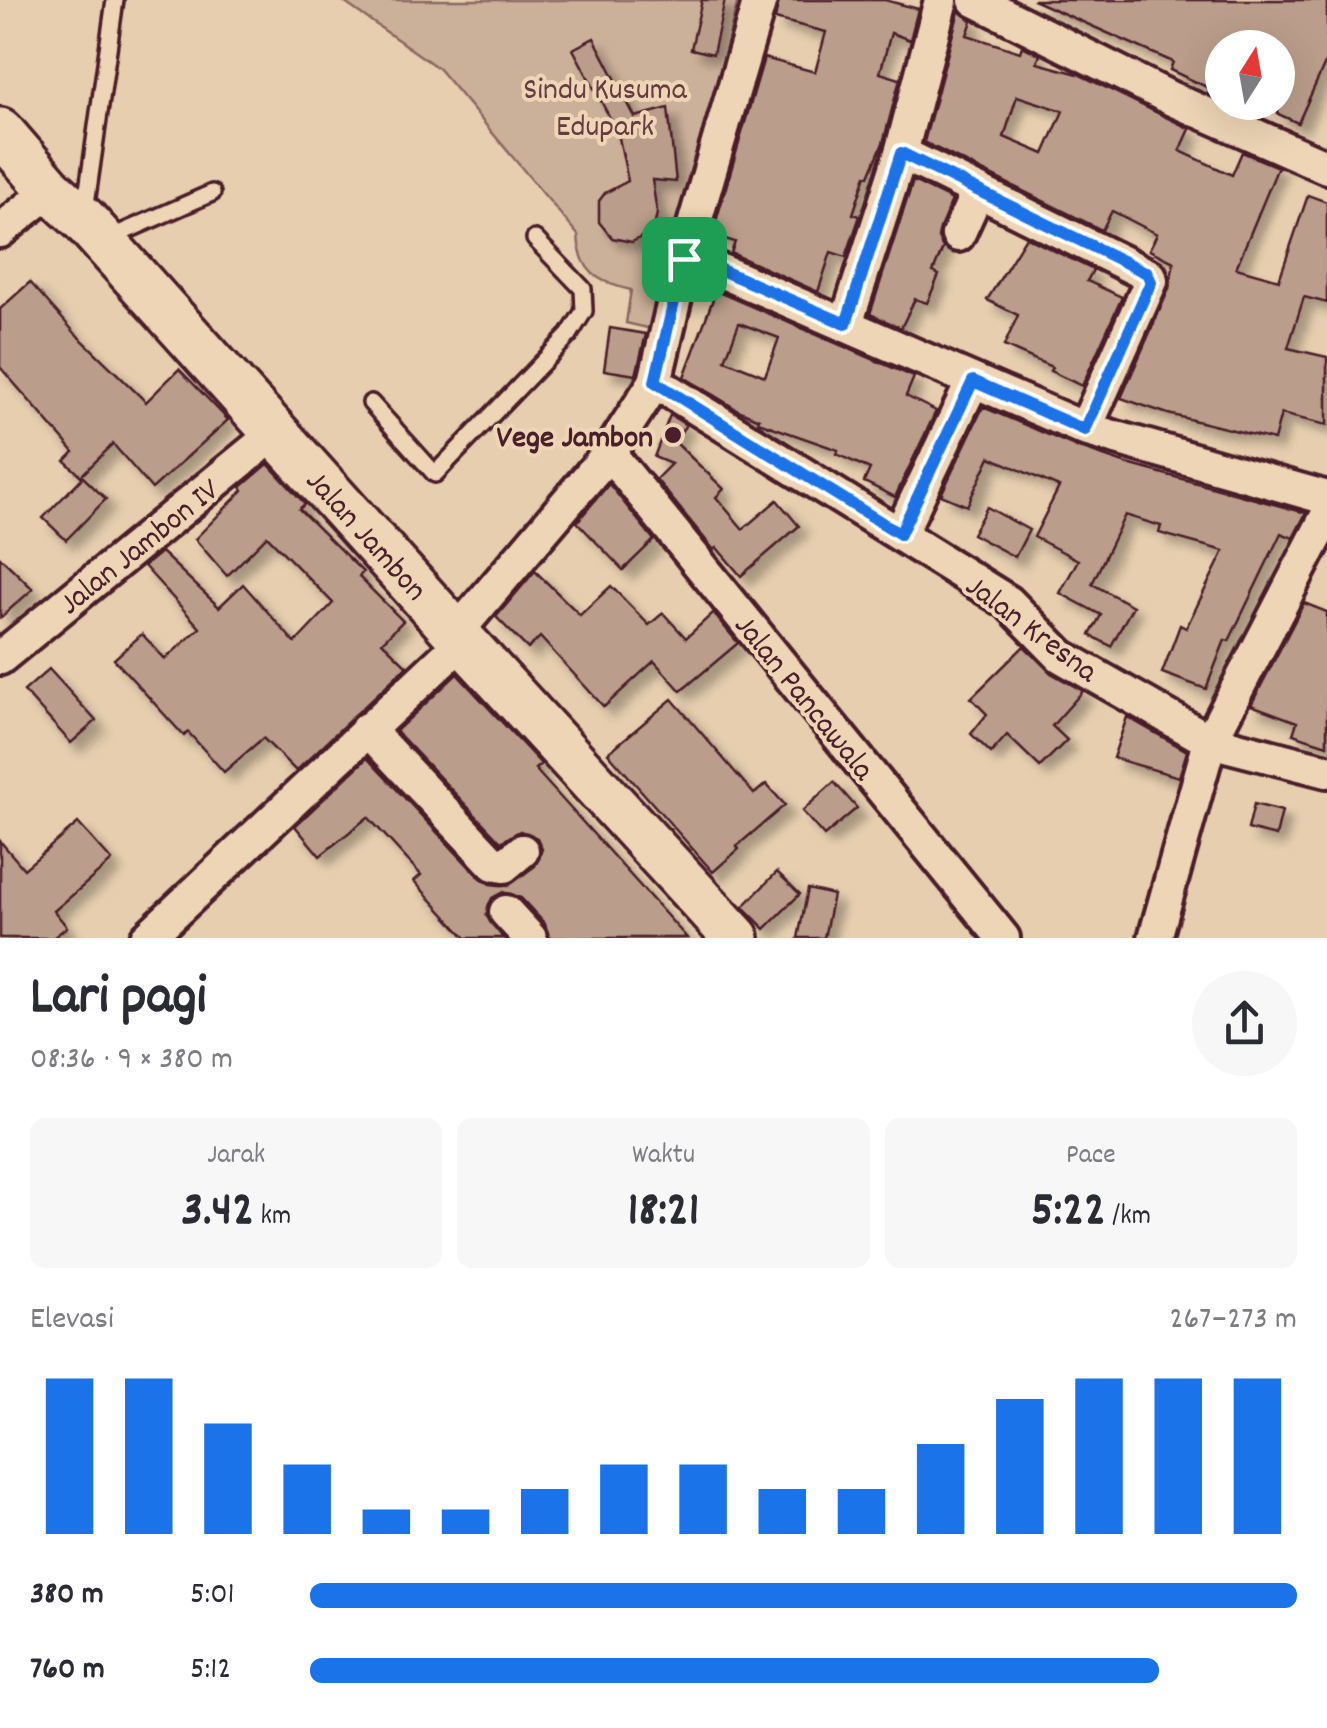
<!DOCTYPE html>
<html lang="id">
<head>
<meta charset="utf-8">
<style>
  :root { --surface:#fff; --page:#f7f7f7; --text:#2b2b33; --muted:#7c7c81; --accent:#1a73e8 }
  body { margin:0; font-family:Dekko,sans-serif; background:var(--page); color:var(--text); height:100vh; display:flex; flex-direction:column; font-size:38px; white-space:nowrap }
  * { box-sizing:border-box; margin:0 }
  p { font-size:32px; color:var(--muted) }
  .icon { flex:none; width:55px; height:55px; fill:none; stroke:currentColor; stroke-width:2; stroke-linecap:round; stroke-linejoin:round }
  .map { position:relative; height:938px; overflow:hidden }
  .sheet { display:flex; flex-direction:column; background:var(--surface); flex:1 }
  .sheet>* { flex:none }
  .needle { width:65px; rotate:11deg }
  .fabs { position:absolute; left:1205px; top:30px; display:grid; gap:20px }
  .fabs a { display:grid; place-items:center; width:90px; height:90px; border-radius:50%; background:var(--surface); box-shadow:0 10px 40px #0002; font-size:50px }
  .pin { position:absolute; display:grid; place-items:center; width:85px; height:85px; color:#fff; margin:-42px; border-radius:20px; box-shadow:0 5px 15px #0006 }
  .round { display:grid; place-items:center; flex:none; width:105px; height:105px; border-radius:52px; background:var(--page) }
  .head { display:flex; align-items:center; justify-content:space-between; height:170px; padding:0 30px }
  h1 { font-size:55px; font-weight:700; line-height:75px }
  .stats { display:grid; grid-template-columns:repeat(3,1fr); gap:15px; height:170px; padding:10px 30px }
  .stats div { display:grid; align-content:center; border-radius:15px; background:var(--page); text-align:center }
  .stats b { font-size:50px; font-weight:700 }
  .stats small { font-size:28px; font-weight:400 }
  .stats p { font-size:28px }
  .chart { height:280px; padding:20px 30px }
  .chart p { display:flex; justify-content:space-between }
  .chart svg { width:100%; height:180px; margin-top:10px; stroke:var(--accent); stroke-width:6 }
  ul { padding:0 30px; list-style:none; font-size:32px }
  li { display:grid; grid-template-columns:160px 120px 1fr; align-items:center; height:75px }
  li i { height:25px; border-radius:12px; background:var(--accent) }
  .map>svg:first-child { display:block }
  .green { fill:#ccb19a; stroke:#8b6862; stroke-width:2.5 }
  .building { fill:#ba9d8a; stroke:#4a1f2b; stroke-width:2.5; fill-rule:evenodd; filter:url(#shadow) }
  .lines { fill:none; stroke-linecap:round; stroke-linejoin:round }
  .lane-casing { stroke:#4a1f2b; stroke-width:22 }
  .street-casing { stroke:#4a1f2b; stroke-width:40 }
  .secondary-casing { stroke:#4a1f2b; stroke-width:52 }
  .lane { stroke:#edd5b5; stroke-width:15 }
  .street { stroke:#edd5b5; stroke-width:32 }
  .secondary { stroke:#edd5b5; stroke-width:45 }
  .route-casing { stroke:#fff; stroke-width:20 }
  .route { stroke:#1a73e8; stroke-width:12 }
  .poi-dot { fill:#4a1f2b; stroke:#edd5b5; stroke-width:4 }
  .labels { text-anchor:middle; stroke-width:8; stroke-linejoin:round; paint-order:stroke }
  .park-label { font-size:32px; fill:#643c41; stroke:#edd5b5 }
  .poi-label { font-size:32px; font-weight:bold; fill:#4a1f2b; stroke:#edd5b5; text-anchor:end }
  .street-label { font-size:32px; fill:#4a1f2b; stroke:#edd5b5 }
</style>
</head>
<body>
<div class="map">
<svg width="1327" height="938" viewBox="0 0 1327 938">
  <defs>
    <filter id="shadow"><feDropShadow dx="9" dy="9" stdDeviation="5" flood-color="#0004"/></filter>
  </defs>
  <rect width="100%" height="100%" fill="#e6ceaf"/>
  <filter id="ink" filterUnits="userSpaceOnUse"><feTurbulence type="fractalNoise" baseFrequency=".01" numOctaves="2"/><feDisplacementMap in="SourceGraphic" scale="20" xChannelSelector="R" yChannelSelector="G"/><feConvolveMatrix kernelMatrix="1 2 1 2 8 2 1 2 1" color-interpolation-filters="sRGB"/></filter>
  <g filter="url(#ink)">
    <path class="green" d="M 341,0 L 738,0 L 656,330 L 626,323 L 631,290 C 597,282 580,272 578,235 L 438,68 Z"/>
    <g class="building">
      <path d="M 702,0 L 725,0 L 713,54 L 691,49 Z"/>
      <path d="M 779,0 L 885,0 L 918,9 L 910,40 L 891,33 L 880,73 L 900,79 L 883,143 L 869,176 L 866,175 L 853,214 L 860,216 L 846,257 L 831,252 L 818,292 L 731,253 L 735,242 L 712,235 L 764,58 L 815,72 L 826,32 L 775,19 Z"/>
      <path d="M 1033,0 L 1327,0 L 1327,59 L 1298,123 L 1278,114 L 1278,48 L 1253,48 L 1234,39 L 1230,48 L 1222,48 L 1222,63 L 1211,89 L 1170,70 L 1173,62 Z"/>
      <path d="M 959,11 L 972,21 L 967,35 L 1020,52 L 1022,46 L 1040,55 L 1037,63 L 1078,74 L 1190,129 L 1180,151 L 1232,175 L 1242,152 L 1278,167 L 1236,268 L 1279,280 L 1308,195 L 1327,202 L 1327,303 L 1304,297 L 1288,348 L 1327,357 L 1327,425 L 1281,414 L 1274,440 L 1168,414 L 1121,398 L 1169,289 L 1174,262 L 1149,250 L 1157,234 L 1112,211 L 1102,230 L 924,142 ZM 1017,96 L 1063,111 L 1044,154 L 1004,137 Z"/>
      <path d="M 594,38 L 635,117 L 668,108 L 676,182 L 652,180 L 657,213 L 655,223 L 650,232 L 632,242 L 612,238 L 599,222 L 599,201 L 605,193 L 628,181 L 618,133 L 573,49 Z"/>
      <path d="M 913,181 L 952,200 L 940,228 L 938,238 L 943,248 L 933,272 L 939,275 L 927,303 L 915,299 L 901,328 L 870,314 Z"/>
      <path d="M 1026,237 L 1093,270 L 1087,281 L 1122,297 L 1082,386 L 1050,371 L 1052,367 L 1004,346 L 1018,315 L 987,300 Z"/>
      <path d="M 30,282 L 75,333 L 146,402 L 179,369 L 228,420 L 152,489 L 113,444 L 81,476 L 65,461 L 74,452 L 0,367 L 0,309 Z"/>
      <path d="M 716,291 L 914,377 L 906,396 L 936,411 L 895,497 L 864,482 L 870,469 L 836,454 L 838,450 L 758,422 L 759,419 L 738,410 L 684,377 ZM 739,323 L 779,338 L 765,376 L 725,360 Z"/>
      <path d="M 610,328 L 646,334 L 636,375 L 604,370 Z"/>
      <path d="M 983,407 L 1077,447 L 1124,463 L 1306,513 L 1293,538 L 1281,533 L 1229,641 L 1225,640 L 1206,689 L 1162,673 L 1180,625 L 1186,628 L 1224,551 L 1159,533 L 1161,526 L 1125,515 L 1092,584 L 1133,606 L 1111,646 L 1090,635 L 1101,615 L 1060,593 L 1078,560 L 1034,537 L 1059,487 L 990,457 L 967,506 L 941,495 Z"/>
      <path d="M 670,415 L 686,425 L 674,441 L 724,489 L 716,497 L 743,529 L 777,500 L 799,526 L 741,576 L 717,548 L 714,550 L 656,479 L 671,464 L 654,457 Z"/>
      <path d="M 268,464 L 305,504 L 299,509 L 363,572 L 359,577 L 403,621 L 382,642 L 407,666 L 296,771 L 263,738 L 224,772 L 188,732 L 184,736 L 114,659 L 142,634 L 165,659 L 200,628 L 144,566 L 161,552 L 219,607 L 243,584 L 295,643 L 333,603 L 267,536 L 227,576 L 195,539 L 243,490 L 241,487 Z"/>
      <path d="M 83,477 L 106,499 L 66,540 L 43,518 Z"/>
      <path d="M 609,484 L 654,540 L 623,570 L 577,522 Z"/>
      <path d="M 987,507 L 1029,530 L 1015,557 L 972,534 Z"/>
      <path d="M 0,557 L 33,589 L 0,618 Z"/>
      <path d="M 535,571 L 580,615 L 611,586 L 649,625 L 663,613 L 686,638 L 713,613 L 738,643 L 681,691 L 654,661 L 604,707 L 540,637 L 528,649 L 496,617 Z"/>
      <path d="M 1304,603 L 1327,612 L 1327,745 L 1293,734 L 1297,722 L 1251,705 Z"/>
      <path d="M 1024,646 L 1051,673 L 1083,691 L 1052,726 L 1067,740 L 1040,767 L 1007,735 L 991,753 L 971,734 L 987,714 L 971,698 Z"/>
      <path d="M 49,669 L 96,721 L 71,743 L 24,691 Z"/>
      <path d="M 457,674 L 541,764 L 535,769 L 687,938 L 549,938 L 545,924 L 521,898 L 503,892 L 492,898 L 486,915 L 503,938 L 466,938 L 414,881 L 421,875 L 368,817 L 320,856 L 295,826 L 367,758 L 480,878 L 490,884 L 508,886 L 535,866 L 542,849 L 537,838 L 520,831 L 501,842 L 396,731 Z"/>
      <path d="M 672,699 L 754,794 L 766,784 L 785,805 L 737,846 L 739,849 L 713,872 L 608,753 Z"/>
      <path d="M 1127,717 L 1187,751 L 1179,777 L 1113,758 Z"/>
      <path d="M 834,782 L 857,808 L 824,836 L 802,811 Z"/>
      <path d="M 1254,804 L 1282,811 L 1276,836 L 1248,829 Z"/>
      <path d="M 78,823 L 112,861 L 54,911 L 67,927 L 53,938 L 0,938 L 0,841 L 24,869 Z"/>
      <path d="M 777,872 L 800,894 L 765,929 L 743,907 Z"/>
      <path d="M 808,889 L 833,895 L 824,938 L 798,938 Z"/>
    </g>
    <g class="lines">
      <defs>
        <g id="lane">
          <path d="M 85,211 L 115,0"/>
          <path d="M 105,240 L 212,193"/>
          <path d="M 371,403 L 435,474 L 569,335 L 584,311 L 583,289 L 535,239"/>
        </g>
        <g id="street">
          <path d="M 975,0 L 1172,99 L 1327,167"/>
          <path d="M 901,153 L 1150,276 L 1151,281 L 1085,429"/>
          <path d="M 0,231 L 51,190"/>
          <path d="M 958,235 L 978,191"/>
          <path d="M 684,259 L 721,271 L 1085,429 L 1327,498"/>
          <path d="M 846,324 L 901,153 L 941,0"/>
          <path d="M 655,382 L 1008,602 L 1061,656 L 1210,741 L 1327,771"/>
          <path d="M 609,453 L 1003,938"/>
          <path d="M 900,534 L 973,381"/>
          <path d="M 456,633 L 609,453 L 655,382 L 684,259 L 760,0"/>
          <path d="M 0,658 L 275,433"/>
          <path d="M 367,729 L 494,864 L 504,866 L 522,851"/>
          <path d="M 506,912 L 530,938"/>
          <path d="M 147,938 L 463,641"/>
          <path d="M 1155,938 L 1210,741 L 1327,516"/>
        </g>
        <path id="secondary" d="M 0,131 L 51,190 L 84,220 L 463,641 L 736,938"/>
      </defs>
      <use href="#lane" class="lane-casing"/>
      <use href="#street" class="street-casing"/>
      <use href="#secondary" class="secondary-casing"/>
      <use href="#lane" class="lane"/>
      <use href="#street" class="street"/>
      <use href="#secondary" class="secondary"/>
    </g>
  </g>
  <g class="lines" filter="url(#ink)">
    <defs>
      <path id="route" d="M 901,153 L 1147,273 L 1151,282 L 1085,430 L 973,381 L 900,534 L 655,382 L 684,259 L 721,270 L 846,324 Z"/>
    </defs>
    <use href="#route" class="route-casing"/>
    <use href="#route" class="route"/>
  </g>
  <circle class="poi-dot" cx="673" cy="435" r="10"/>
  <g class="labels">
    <g class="park-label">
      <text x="605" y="98">Sindu Kusuma<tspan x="605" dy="37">Edupark</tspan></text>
    </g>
    <g class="poi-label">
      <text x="653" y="446">Vege Jambon</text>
    </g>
    <g class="street-label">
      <text transform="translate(368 534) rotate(48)" y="11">Jalan Jambon</text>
      <text transform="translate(138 545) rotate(-39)" y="11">Jalan Jambon IV</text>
      <text transform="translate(1033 627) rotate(37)" y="11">Jalan Kresna</text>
      <text transform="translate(806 696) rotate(51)" y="11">Jalan Pancawala</text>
    </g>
  </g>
</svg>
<div class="fabs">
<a><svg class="needle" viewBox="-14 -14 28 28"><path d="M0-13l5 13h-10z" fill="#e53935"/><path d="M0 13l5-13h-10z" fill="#7c7c81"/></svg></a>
</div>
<div class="pin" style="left:684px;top:259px;background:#1e9e55"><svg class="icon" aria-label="arrive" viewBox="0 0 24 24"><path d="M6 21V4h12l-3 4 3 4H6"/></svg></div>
</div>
<section class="sheet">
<div class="head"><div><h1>Lari pagi</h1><p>08:36 · 9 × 380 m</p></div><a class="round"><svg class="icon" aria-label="share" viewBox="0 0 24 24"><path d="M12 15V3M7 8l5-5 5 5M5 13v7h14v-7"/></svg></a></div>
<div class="stats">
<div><p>Jarak</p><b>3.42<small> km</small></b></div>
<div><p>Waktu</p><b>18:21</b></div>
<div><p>Pace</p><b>5:22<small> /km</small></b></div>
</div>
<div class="chart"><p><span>Elevasi</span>267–273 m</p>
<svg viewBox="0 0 160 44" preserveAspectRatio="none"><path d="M5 44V6M15 44V6M25 44V17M35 44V27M45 44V38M55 44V38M65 44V33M75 44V27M85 44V27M95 44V33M105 44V33M115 44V22M125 44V11M135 44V6M145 44V6M155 44V6"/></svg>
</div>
<ul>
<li><b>380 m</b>5:01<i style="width:100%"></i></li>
<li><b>760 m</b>5:12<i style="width:86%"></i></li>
</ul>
</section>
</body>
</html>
